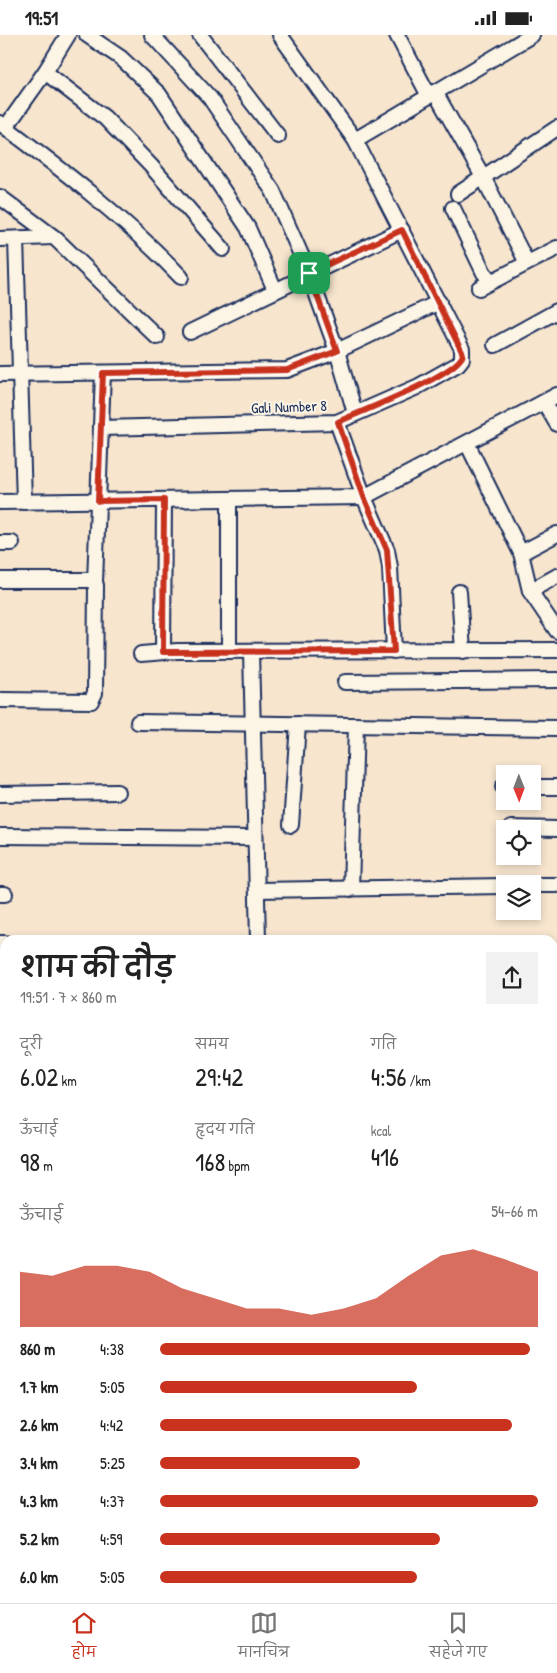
<!DOCTYPE html>
<html lang="hi">
<head>
<meta charset="utf-8">
<style>
  :root { --surface:#fff; --page:#f2f2f2; --text:#222; --muted:#767676; --line:#e0e0e0; --accent:#c8321e }
  body { margin:0; font-family:"Patrick Hand","Playpen Sans Deva",sans-serif; background:var(--page); color:var(--text); height:100vh; display:flex; flex-direction:column; font-size:19px; white-space:nowrap }
  * { box-sizing:border-box; margin:0 }
  p { font-size:16px; color:var(--muted) }
  .icon { flex:none; width:28px; height:28px; fill:none; stroke:currentColor; stroke-width:2; stroke-linecap:round; stroke-linejoin:round }
  .map { position:relative; flex:1; overflow:hidden }
  .panel { position:absolute; left:0px; top:900px; width:558px; height:669px; display:flex; flex-direction:column; background:var(--surface); border-radius:15px 15px 0 0; box-shadow:0 2px 8px #0003 }
  .panel>* { flex:none }
  .needle { width:32px; rotate:179deg }
  .buttons { position:absolute; left:496px; top:730px; display:grid; gap:10px }
  .buttons a { display:grid; place-items:center; width:45px; height:45px; border-radius:0px; background:var(--surface); box-shadow:0 2px 8px #0003; font-size:25px }
  .pin { position:absolute; display:grid; place-items:center; width:42px; height:42px; color:#fff; margin:-21px; border-radius:10px; box-shadow:0 2px 8px #0006 }
  .round { display:grid; place-items:center; flex:none; width:52px; height:52px; border-radius:0px; background:var(--page) }
  .summary { display:flex; align-items:center; justify-content:space-between; height:85px; padding:0 20px }
  h1 { font-size:28px; font-weight:600; line-height:38px }
  .stats { display:grid; grid-template-columns:repeat(3,1fr); gap:8px; height:85px; padding:5px 20px }
  .stats div { display:grid; align-content:center }
  .stats b { font-size:25px; font-weight:600 }
  .stats small { font-size:14px; font-weight:400 }
  .stats p { font-size:14px }
  .chart { height:140px; padding:10px 20px }
  .chart p { display:flex; justify-content:space-between }
  .chart svg { width:100%; height:90px; margin-top:5px; fill:var(--accent); opacity:.7 }
  ul { padding:0 20px; list-style:none; font-size:16px }
  li { display:grid; grid-template-columns:80px 60px 1fr; align-items:center; height:38px }
  li i { height:12px; border-radius:6px; background:var(--accent) }
  .status { display:flex; justify-content:space-between; align-items:center; height:35px; padding:0 25px; background:var(--surface); direction:ltr }
  .status svg { height:14px; fill:currentColor }
  .tab-bar { display:flex; justify-content:space-around; align-items:center; height:70px; border-top:1px solid var(--line); background:var(--surface); font-size:14px; color:var(--muted) }
  .tab-bar a { display:grid; justify-items:center; gap:2px }
  .tab-bar .active { color:var(--accent) }
  .map>svg:first-child { display:block }
  .lines { fill:none; stroke-linecap:round; stroke-linejoin:round }
  .street-casing { stroke:#1b2f5e; stroke-width:18 }
  .secondary-casing { stroke:#1b2f5e; stroke-width:24 }
  .street { stroke:#fcf5e5; stroke-width:14 }
  .secondary { stroke:#fcf5e5; stroke-width:20 }
  .route-casing { stroke:#fff; stroke-width:10 }
  .route { stroke:#c8321e; stroke-width:6 }
  .labels { text-anchor:middle; stroke-width:4; stroke-linejoin:round; paint-order:stroke }
  .street-label { font-size:15px; fill:#1b2f5e; stroke:#fcf5e5 }
</style>
</head>
<body>
<div class="status"><b>19:51</b><svg viewBox="0 0 49 12"><path d="M0 12V9h3v3zM5 12V6h3v6zM10 12V3h3v9zM15 12V0h3v12zM26 1h20v11H26zM47 4h2v5h-2z"/></svg></div>
<div class="map">
<svg width="557" height="1568" viewBox="0 0 557 1568">
  <rect width="100%" height="100%" fill="#f7e5ce"/>
  <filter id="ink" filterUnits="userSpaceOnUse"><feTurbulence type="fractalNoise" baseFrequency=".02" numOctaves="2"/><feDisplacementMap in="SourceGraphic" scale="10" xChannelSelector="R" yChannelSelector="G"/><feConvolveMatrix kernelMatrix="1 2 1 2 8 2 1 2 1" color-interpolation-filters="sRGB"/></filter>
  <g filter="url(#ink)">
    <g class="lines">
      <defs>
        <g id="street">
          <path d="M 87,0 L 121,23 L 159,59 L 248,193 L 275,255"/>
          <path d="M 152,0 L 210,63 L 273,156 L 309,238 L 337,316 L 355,378"/>
          <path d="M 200,0 L 278,101"/>
          <path d="M 397,0 L 429,61"/>
          <path d="M 45,37 L 105,83 L 151,131 L 223,214"/>
          <path d="M 435,57 L 483,142 L 527,228"/>
          <path d="M 0,88 C 64,136 126,184 181,242"/>
          <path d="M 6,92 L 45,37 L 68,0"/>
          <path d="M 355,105 L 532,0"/>
          <path d="M 458,159 L 557,93"/>
          <path d="M 0,162 L 55,203 L 157,302"/>
          <path d="M 453,173 L 484,238 L 491,246"/>
          <path d="M 0,204 L 53,202"/>
          <path d="M 16,204 L 24,467"/>
          <path d="M 479,253 L 557,213"/>
          <path d="M 190,297 L 402,195"/>
          <path d="M 495,310 L 557,276"/>
          <path d="M 0,339 L 287,335 L 337,316 L 439,267"/>
          <path d="M 544,367 L 557,389"/>
          <path d="M 337,387 L 364,462 L 387,515 L 390,532 L 394,616"/>
          <path d="M 101,393 L 337,387 L 417,352 L 458,329 L 462,324 L 462,314 L 355,105 L 280,0"/>
          <path d="M 467,408 L 521,518 L 530,556 L 557,596"/>
          <path d="M 0,467 L 364,462 L 557,360"/>
          <path d="M 0,508 L 12,508"/>
          <path d="M 521,518 L 557,499"/>
          <path d="M 0,545 L 91,545 L 96,550 L 95,658 L 91,666 L 0,665"/>
          <path d="M 95,547 L 103,338"/>
          <path d="M 530,556 L 557,541"/>
          <path d="M 459,557 L 463,616"/>
          <path d="M 229,616 L 229,464"/>
          <path d="M 251,616 L 258,905"/>
          <path d="M 163,617 L 164,465"/>
          <path d="M 141,619 L 177,616 L 557,615"/>
          <path d="M 345,647 L 557,645"/>
          <path d="M 138,687 L 557,693"/>
          <path d="M 503,752 L 505,752"/>
          <path d="M 532,752 L 557,752"/>
          <path d="M 0,759 L 117,757"/>
          <path d="M 291,790 L 298,689"/>
          <path d="M 511,793 L 557,794"/>
          <path d="M 0,801 L 255,803"/>
          <path d="M 532,850 L 557,850"/>
          <path d="M 351,854 L 356,690"/>
          <path d="M 257,855 L 505,851"/>
          <path d="M 0,859 L 5,859"/>
          <path d="M 0,908 L 5,908"/>
          <path d="M 552,918 L 557,918"/>
          <path d="M 552,959 L 557,959"/>
          <path d="M 0,966 L 5,966"/>
          <path d="M 552,996 L 557,996"/>
          <path d="M 0,1008 L 5,1008"/>
          <path d="M 552,1046 L 557,1046"/>
          <path d="M 0,1147 L 5,1147"/>
          <path d="M 552,1210 L 557,1210"/>
          <path d="M 552,1398 L 557,1398"/>
          <path d="M 552,1432 L 557,1432"/>
          <path d="M 552,1476 L 557,1476"/>
          <path d="M 552,1524 L 557,1524"/>
          <path d="M 90,1564 L 91,1568"/>
          <path d="M 175,1564 L 175,1568"/>
          <path d="M 323,1564 L 323,1568"/>
          <path d="M 353,1564 L 353,1568"/>
          <path d="M 519,1564 L 519,1568"/>
          <path d="M 380,1565 L 434,1564"/>
          <path d="M 16,1568 L 16,1564"/>
          <path d="M 229,1568 L 229,1564"/>
          <path d="M 283,1568 L 283,1564"/>
        </g>
        <g id="secondary">
          <path d="M 0,1506 L 5,1508"/>
          <path d="M 107,1564 L 115,1568"/>
        </g>
      </defs>
      <use href="#street" class="street-casing"/>
      <use href="#secondary" class="secondary-casing"/>
      <use href="#street" class="street"/>
      <use href="#secondary" class="secondary"/>
    </g>
  </g>
  <g class="lines" filter="url(#ink)">
    <defs>
      <path id="route" d="M 402,195 L 463,319 C 460,339 359,377 338,387 L 364,462 L 387,515 L 394,616 L 163,617 L 164,465 L 98,466 L 103,338 L 287,335 L 337,316 L 309,238 Z"/>
    </defs>
    <use href="#route" class="route-casing"/>
    <use href="#route" class="route"/>
  </g>
  <g class="labels">
    <g class="street-label">
      <text transform="translate(289 372) rotate(-2)" y="5">Gali Number 8</text>
    </g>
  </g>
</svg>
<div class="buttons">
<a><svg class="needle" viewBox="-14 -14 28 28"><path d="M0-13l5 13h-10z" fill="#e53935"/><path d="M0 13l5-13h-10z" fill="#767676"/></svg></a>
<a><svg class="icon" aria-label="locate" viewBox="0 0 24 24"><circle cx="12" cy="12" r="6"/><path d="M12 2v4M12 18v4M2 12h4M18 12h4"/></svg></a>
<a><svg class="icon" aria-label="layers" viewBox="0 0 24 24"><path d="M12 4l9 5-9 5-9-5zM3 14l9 5 9-5"/></svg></a>
</div>
<div class="pin" style="left:309px;top:238px;background:#1e9e55"><svg class="icon" aria-label="arrive" viewBox="0 0 24 24"><path d="M6 21V4h12l-3 4 3 4H6"/></svg></div>
<section class="panel">
<div class="summary"><div><h1>शाम की दौड़</h1><p>19:51 · 7 × 860 m</p></div><a class="round"><svg class="icon" aria-label="share" viewBox="0 0 24 24"><path d="M12 15V3M7 8l5-5 5 5M5 13v7h14v-7"/></svg></a></div>
<div class="stats">
<div><p>दूरी</p><b>6.02<small> km</small></b></div>
<div><p>समय</p><b>29:42</b></div>
<div><p>गति</p><b>4:56<small> /km</small></b></div>
</div>
<div class="stats">
<div><p>ऊँचाई</p><b>98<small> m</small></b></div>
<div><p>हृदय गति</p><b>168<small> bpm</small></b></div>
<div><p>kcal</p><b>416</b></div>
</div>
<div class="chart"><p><span>ऊँचाई</span>54–66 m</p>
<svg viewBox="0 0 160 44" preserveAspectRatio="none"><path d="M0 44V17L10 19L20 14L30 14L40 17L50 25L60 30L70 35L80 35L90 38L100 35L110 30L120 19L130 9L140 6L150 11L160 17V44z"/></svg>
</div>
<ul>
<li><b>860 m</b>4:38<i style="width:98%"></i></li>
<li><b>1.7 km</b>5:05<i style="width:68%"></i></li>
<li><b>2.6 km</b>4:42<i style="width:93%"></i></li>
<li><b>3.4 km</b>5:25<i style="width:53%"></i></li>
<li><b>4.3 km</b>4:37<i style="width:100%"></i></li>
<li><b>5.2 km</b>4:59<i style="width:74%"></i></li>
<li><b>6.0 km</b>5:05<i style="width:68%"></i></li>
</ul>
</section>
</div>
<nav class="tab-bar">
<a class="active"><svg class="icon" aria-label="home" viewBox="0 0 24 24"><path d="M3 11l9-7 9 7M6 9v11h12V9"/></svg>होम</a>
<a><svg class="icon" aria-label="map" viewBox="0 0 24 24"><path d="M3 6l6-2 6 2 6-2v14l-6 2-6-2-6 2zM9 4v14M15 6v14"/></svg>मानचित्र</a>
<a><svg class="icon" aria-label="saved" viewBox="0 0 24 24"><path d="M7 4h10v16l-5-4-5 4z"/></svg>सहेजे गए</a>
</nav>
</body>
</html>
